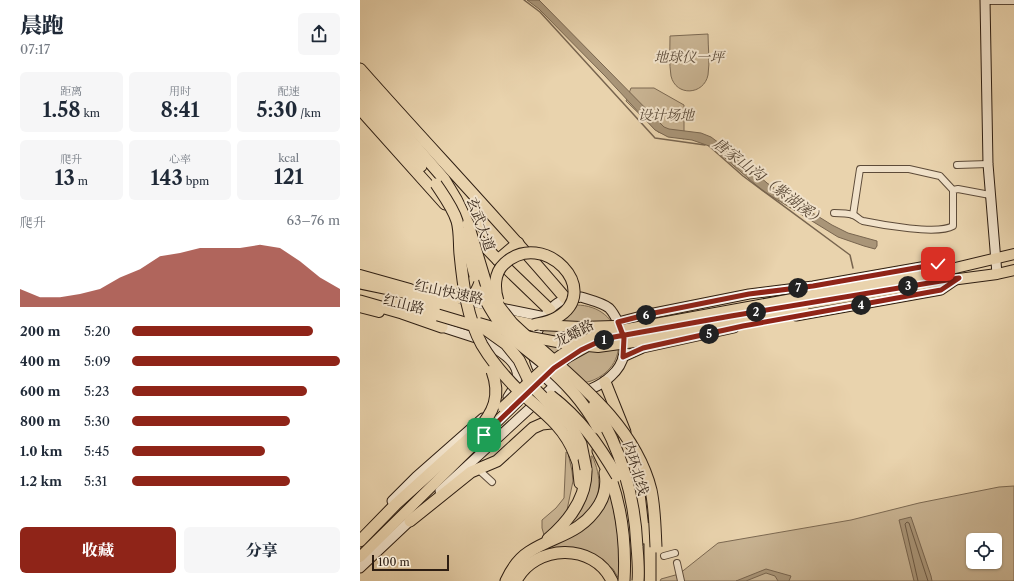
<!DOCTYPE html>
<html lang="zh">
<head>
<meta charset="utf-8">
<style>
  :root { --surface:#fff; --page:#f6f6f7; --text:#1f2937; --muted:#747a83; --accent:#8f2418 }
  body { margin:0; font-family:"Libre Caslon Text","Noto Serif SC",serif; background:var(--page); color:var(--text); height:100vh; display:flex; flex-direction:column; font-size:15px; white-space:nowrap }
  * { box-sizing:border-box; margin:0 }
  p { font-size:13px; color:var(--muted) }
  .icon { flex:none; width:22px; height:22px; fill:none; stroke:currentColor; stroke-width:2; stroke-linecap:round; stroke-linejoin:round }
  .map { position:relative; flex:1; overflow:hidden }
  .drawer { display:flex; flex-direction:column; background:var(--surface); width:360px }
  .drawer>* { flex:none }
  .controls { position:absolute; left:606px; top:533px; display:grid; gap:8px }
  .controls a { display:grid; place-items:center; width:36px; height:36px; border-radius:6px; background:var(--surface); box-shadow:0 1px 3px #0004; font-size:20px }
  .scale { position:absolute; left:12px; bottom:10px; width:77px; box-sizing:border-box; padding-left:4px; border:2px solid #2e1e12; border-top:0; font-size:11px; line-height:14px; white-space:nowrap; color:#2e1e12; -webkit-text-stroke:3px #f1e2ca; paint-order:stroke }
  .pin { position:absolute; display:grid; place-items:center; width:34px; height:34px; color:#fff; margin:-17px; border-radius:8px; box-shadow:0 2px 6px #0006 }
  .km { position:absolute; width:20px; height:20px; margin:-10px; border-radius:50%; background:#222; color:#fff; font-size:11px; line-height:20px; text-align:center }
  .round { display:grid; place-items:center; flex:none; width:42px; height:42px; border-radius:6px; background:var(--page) }
  .overview { display:flex; align-items:center; justify-content:space-between; height:68px; padding:0 20px }
  h1 { font-size:22px; font-weight:800; line-height:30px }
  .stats { display:grid; grid-template-columns:repeat(3,1fr); gap:6px; height:68px; padding:4px 20px }
  .stats div { display:grid; align-content:center; border-radius:6px; background:var(--page); text-align:center }
  .stats b { font-size:20px; font-weight:800 }
  .stats small { font-size:11px; font-weight:400 }
  .stats p { font-size:11px }
  .chart { height:112px; padding:8px 20px }
  .chart p { display:flex; justify-content:space-between }
  .chart svg { width:100%; height:72px; margin-top:4px; fill:var(--accent); opacity:.7 }
  .primary-button { display:flex; gap:8px; margin-top:auto; padding:8px 20px }
  .primary-button a { flex:1; height:46px; border-radius:6px; background:var(--accent); color:#fff; font-size:16px; font-weight:800; line-height:46px; text-align:center }
  .primary-button a+a { background:var(--page); color:var(--text) }
  ul { padding:0 20px; list-style:none; font-size:13px }
  li { display:grid; grid-template-columns:64px 48px 1fr; align-items:center; height:30px }
  li i { height:10px; border-radius:5px; background:var(--accent) }
  main { display:flex; flex:1; min-height:0 }
  .map>svg:first-child { display:block }
  .green { fill:#c9b493; stroke:#7c6952; fill-rule:evenodd }
  .water { fill:#a99578; stroke:#78654f }
  .lines { fill:none; stroke-linecap:round; stroke-linejoin:round }
  .shore { stroke:#6c5a45; stroke-width:1 }
  .stream { stroke:#78654f; stroke-width:1.5 }
  .street-casing { stroke:#5d4b39; stroke-width:8 }
  .secondary-casing { stroke:#2e1e12; stroke-width:11 }
  .primary-casing { stroke:#2e1e12; stroke-width:12 }
  .highway-casing { stroke:#2e1e12; stroke-width:13 }
  .street { stroke:#f1e2ca; stroke-width:6 }
  .secondary { stroke:#f1e2ca; stroke-width:9 }
  .primary { stroke:#e9d3ad; stroke-width:10 }
  .highway { stroke:#e9d3ad; stroke-width:11 }
  .primary-bridge-casing { stroke:#2e1e12; stroke-width:12; stroke-linecap:butt }
  .highway-bridge-casing { stroke:#2e1e12; stroke-width:13; stroke-linecap:butt }
  .primary-bridge { stroke:#e9d3ad; stroke-width:10 }
  .highway-bridge { stroke:#e9d3ad; stroke-width:11 }
  .route-casing { stroke:#fff; stroke-width:8 }
  .route { stroke:#8f2418; stroke-width:5 }
  .labels { text-anchor:middle; stroke-width:4; stroke-linejoin:round; paint-order:stroke }
  .park-label { font-size:14px; font-style:italic; fill:#5c4b39; stroke:#f1e2ca }
  .street-label { font-size:14px; fill:#2e1e12; stroke:#f1e2ca }
  .water-label { font-size:15px; font-style:italic; fill:#594836; stroke:#f1e2ca }
</style>
</head>
<body>
<main>
<section class="drawer">
<div class="overview"><div><h1>晨跑</h1><p>07:17</p></div><a class="round"><svg class="icon" aria-label="share" viewBox="0 0 24 24"><path d="M12 15V3M7 8l5-5 5 5M5 13v7h14v-7"/></svg></a></div>
<div class="stats">
<div><p>距离</p><b>1.58<small> km</small></b></div>
<div><p>用时</p><b>8:41</b></div>
<div><p>配速</p><b>5:30<small> /km</small></b></div>
</div>
<div class="stats">
<div><p>爬升</p><b>13<small> m</small></b></div>
<div><p>心率</p><b>143<small> bpm</small></b></div>
<div><p>kcal</p><b>121</b></div>
</div>
<div class="chart"><p><span>爬升</span>63–76 m</p>
<svg viewBox="0 0 160 44" preserveAspectRatio="none"><path d="M0 44V33L10 38L20 38L30 36L40 33L50 26L60 21L70 13L80 11L90 8L100 8L110 8L120 6L130 8L140 16L150 26L160 33V44z"/></svg>
</div>
<ul>
<li><b>200 m</b>5:20<i style="width:87%"></i></li>
<li><b>400 m</b>5:09<i style="width:100%"></i></li>
<li><b>600 m</b>5:23<i style="width:84%"></i></li>
<li><b>800 m</b>5:30<i style="width:76%"></i></li>
<li><b>1.0 km</b>5:45<i style="width:64%"></i></li>
<li><b>1.2 km</b>5:31<i style="width:76%"></i></li>
</ul>
<div class="primary-button"><a>收藏</a><a>分享</a></div>
</section>
<div class="map">
<svg width="654" height="581" viewBox="0 0 654 581">
  <rect width="100%" height="100%" fill="#e9d3ad"/>
  <filter id="stains"><feTurbulence type="fractalNoise" baseFrequency=".005" numOctaves="4"/><feColorMatrix values="0 0 0 0 .2 0 0 0 0 .09 0 0 0 0 .02 0 0 0 .5 -.17"/></filter>
  <radialGradient id="worn" r=".72"><stop offset=".6" stop-color="#630" stop-opacity="0"/><stop offset="1" stop-color="#630" stop-opacity=".3"/></radialGradient>
  <g class="green">
    <path d="M 348,34 C 348,47 350,62 348,75 C 344,95 316,97 311,76 C 309,64 310,49 310,36 Z"/>
    <path d="M 271,88 L 294,88 L 324,105 L 324,139 L 298,132 L 266,101 Z"/>
    <path d="M 216,305 C 264,305 275,365 231,381 C 227,382 221,384 216,383 C 210,381 190,363 184,359 L 182,334 L 184,328 Z"/>
    <path d="M 206,452 L 208,453 L 212,471 L 213,481 L 207,510 L 202,519 L 184,535 L 182,528 L 182,520 L 196,508 L 204,498 Z"/>
    <path d="M 231,456 L 232,456 C 242,476 242,499 226,515 C 220,522 208,527 200,532 C 204,528 210,524 214,520 C 229,503 232,477 231,456 Z"/>
    <path d="M 654,486 L 654,581 L 300,581 L 301,579 L 319,574 L 358,543 L 491,520 L 559,503 L 639,487 ZM 613,540 L 635,540 L 635,562 L 613,562 Z"/>
    <path d="M 250,493 C 256,521 262,550 259,579 L 253,569 L 237,556 L 179,553 L 221,531 Z"/>
  </g>
  <g class="water">
    <path d="M 167,0 L 179,0 L 304,127 L 309,129 L 341,133 L 351,137 L 375,155 L 407,183 L 427,197 L 472,225 L 488,233 L 517,241 L 517,246 L 515,249 L 504,246 L 478,237 L 403,191 L 352,147 L 332,140 L 308,137 L 295,130 L 245,76 L 179,9 Z"/>
    <path d="M 551,517 L 571,576 L 572,581 L 554,581 L 539,520 Z"/>
    <path d="M 406,569 L 431,576 L 429,581 L 418,581 L 415,576 L 406,573 L 386,581 L 376,581 Z"/>
  </g>
  <g class="lines">
    <path class="shore" d="M 558,581 L 545,524 L 547,522 L 549,523 L 568,581"/>
    <g class="stream">
      <path d="M 164,0 L 180,12 L 295,138 L 345,145"/>
      <path d="M 349,146 L 383,176 L 490,255 L 493,268"/>
    </g>
    <defs>
      <g id="street">
        <path d="M 625,1 L 654,1"/>
        <path d="M 597,165 L 628,164"/>
        <path d="M 474,213 C 480,213 487,213 493,215 C 497,216 499,220 503,221 C 522,225 578,235 593,226 L 593,190 L 598,189 L 630,195"/>
        <path d="M 493,215 L 500,169 L 549,169 L 580,176 L 593,190"/>
        <path d="M 120,471 L 132,482"/>
        <path d="M 304,556 L 315,553"/>
        <path d="M 317,563 L 321,581"/>
      </g>
      <g id="secondary">
        <path d="M 625,0 L 628,164 L 637,274"/>
        <path d="M 221,297 C 230,300 241,302 249,308 C 254,313 257,320 260,326 C 267,344 267,362 251,376 C 241,386 221,395 207,393 C 200,392 192,384 187,379 C 182,374 177,370 175,362 C 169,341 184,306 206,299 C 210,297 216,298 221,297 Z"/>
        <path d="M 102,300 L 185,317"/>
        <path d="M 436,316 L 581,290 L 597,279"/>
        <path d="M 258,322 L 289,314 L 389,294 L 453,286 L 578,264 L 595,268"/>
        <path d="M 82,327 L 116,338 L 144,344"/>
        <path d="M 124,342 C 137,350 161,361 157,380 C 156,386 151,392 148,397"/>
        <path d="M 263,357 L 283,348 L 374,328"/>
        <path d="M 80,491 L 194,386"/>
        <path d="M 32,501 L 56,477 L 123,418"/>
        <path d="M 0,568 L 54,517"/>
      </g>
      <g id="primary">
        <path d="M 0,275 L 50,289"/>
        <path d="M 443,297 L 566,275 L 654,254"/>
        <path d="M 445,304 L 568,283 L 637,274 L 654,270"/>
        <path d="M 0,307 L 19,312"/>
        <path d="M 0,557 L 158,401"/>
      </g>
      <g id="highway">
        <path d="M 0,69 C 68,146 139,220 206,299"/>
        <path d="M 0,82 L 84,179 L 96,199 L 108,224"/>
        <path d="M 0,96 L 61,166"/>
        <path d="M 0,109 L 85,204"/>
        <path d="M 109,230 L 138,260 L 190,310"/>
        <path d="M 138,260 L 158,243"/>
        <path d="M 0,283 L 53,294 L 72,294 L 96,299 C 106,288 112,276 111,261"/>
        <path d="M 48,299 L 173,325"/>
        <path d="M 0,301 L 42,313 L 82,327"/>
        <path d="M 34,303 L 78,315"/>
        <path d="M 245,382 L 265,432"/>
        <path d="M 206,393 L 225,425"/>
        <path d="M 238,428 L 253,464"/>
        <path d="M 264,436 L 279,493 L 284,538"/>
        <path d="M 238,451 C 242,461 248,470 251,479 C 262,511 266,548 264,581"/>
        <path d="M 215,455 L 218,463 L 220,483"/>
        <path d="M 50,521 L 111,472 L 137,461 L 173,428 L 182,424 L 201,422"/>
        <path d="M 188,539 C 209,521 227,498 226,469"/>
        <path d="M 0,541 L 36,504 L 117,431"/>
        <path d="M 146,581 C 151,570 158,559 169,552 C 195,535 220,535 239,505 C 245,495 247,484 245,473"/>
        <path d="M 156,581 C 175,544 234,542 252,581"/>
        <path d="M 290,581 L 290,528"/>
      </g>
    </defs>
    <use href="#street" class="street-casing"/>
    <use href="#secondary" class="secondary-casing"/>
    <use href="#primary" class="primary-casing"/>
    <use href="#highway" class="highway-casing"/>
    <use href="#street" class="street"/>
    <use href="#secondary" class="secondary"/>
    <use href="#primary" class="primary"/>
    <use href="#highway" class="highway"/>
    <defs>
      <g id="primary-bridge">
        <path d="M 119,323 L 150,332"/>
        <path d="M 180,325 L 220,327 L 254,326"/>
        <path d="M 165,336 L 208,344 L 238,347 L 274,342 L 444,311"/>
        <path d="M 192,369 L 208,357 L 226,347"/>
        <path d="M 143,407 C 175,377 198,350 240,334 L 443,297"/>
      </g>
      <g id="highway-bridge">
        <path d="M 76,184 C 84,196 93,208 97,221 C 100,231 99,244 100,254 C 103,285 107,318 122,345 C 132,362 146,378 160,392 C 183,412 204,426 215,455"/>
        <path d="M 108,224 L 127,287 L 134,300 L 152,323 C 202,371 273,418 291,490 C 295,509 295,528 296,547"/>
        <path d="M 102,233 L 107,245 L 115,276"/>
        <path d="M 121,292 C 128,304 134,316 142,326 C 153,341 169,351 183,363 C 206,383 223,401 238,428"/>
        <path d="M 138,301 C 134,289 134,273 144,264 C 183,227 245,291 196,318 C 189,322 181,323 173,325"/>
        <path d="M 78,315 L 125,329 L 146,344 L 159,360 L 171,385 L 211,426 L 221,444 L 226,469"/>
        <path d="M 191,396 C 221,419 238,444 257,476"/>
        <path d="M 234,406 C 261,448 275,498 277,547 C 278,559 279,570 278,581"/>
        <path d="M 117,431 C 134,412 141,396 132,371"/>
      </g>
    </defs>
    <use href="#primary-bridge" class="primary-bridge-casing"/>
    <use href="#highway-bridge" class="highway-bridge-casing"/>
    <use href="#primary-bridge" class="primary-bridge"/>
    <use href="#highway-bridge" class="highway-bridge"/>
  </g>
  <g class="lines">
    <defs>
      <path id="route" d="M 124,435 L 194,368 L 221,350 L 238,342 L 254,337 L 371,316 L 599,278 L 581,290 L 383,326 L 283,348 L 263,357 L 264,338 L 258,322 L 289,314 L 389,294 L 453,286 L 578,264"/>
    </defs>
    <use href="#route" class="route-casing"/>
    <use href="#route" class="route"/>
  </g>
  <g class="labels">
    <g class="park-label">
      <text x="329" y="62">地球仪一坪</text>
      <text x="306" y="120">设计场地</text>
    </g>
    <g class="street-label">
      <text transform="translate(121 224) rotate(70)" y="5">玄武大道</text>
      <text transform="translate(89 292) rotate(12)" y="5">红山快速路</text>
      <text transform="translate(44 304) rotate(14)" y="5">红山路</text>
      <text transform="translate(214 333) rotate(-27)" y="5">龙蟠路</text>
      <text transform="translate(276 468) rotate(73)" y="5">内环北线</text>
    </g>
    <g class="water-label">
      <text transform="translate(409 182) rotate(37)" y="5">唐家山沟（紫湖溪）</text>
    </g>
  </g>
  <rect width="100%" height="100%" filter="url(#stains)"/>
  <rect width="100%" height="100%" fill="url(#worn)"/>
</svg>
<div class="controls">
<a><svg class="icon" aria-label="locate" viewBox="0 0 24 24"><circle cx="12" cy="12" r="6"/><path d="M12 2v4M12 18v4M2 12h4M18 12h4"/></svg></a>
</div>
<div class="scale">100 m</div>
<div class="pin" style="left:124px;top:435px;background:#1e9e55"><svg class="icon" aria-label="arrive" viewBox="0 0 24 24"><path d="M6 21V4h12l-3 4 3 4H6"/></svg></div>
<div class="pin" style="left:578px;top:264px;background:#d93025"><svg class="icon" aria-label="check" viewBox="0 0 24 24"><path d="M5 12l5 5 9-10"/></svg></div>
<b class="km" style="left:244px;top:340px">1</b>
<b class="km" style="left:396px;top:312px">2</b>
<b class="km" style="left:548px;top:286px">3</b>
<b class="km" style="left:501px;top:305px">4</b>
<b class="km" style="left:349px;top:334px">5</b>
<b class="km" style="left:286px;top:315px">6</b>
<b class="km" style="left:438px;top:288px">7</b>
</div>
</main>
</body>
</html>
